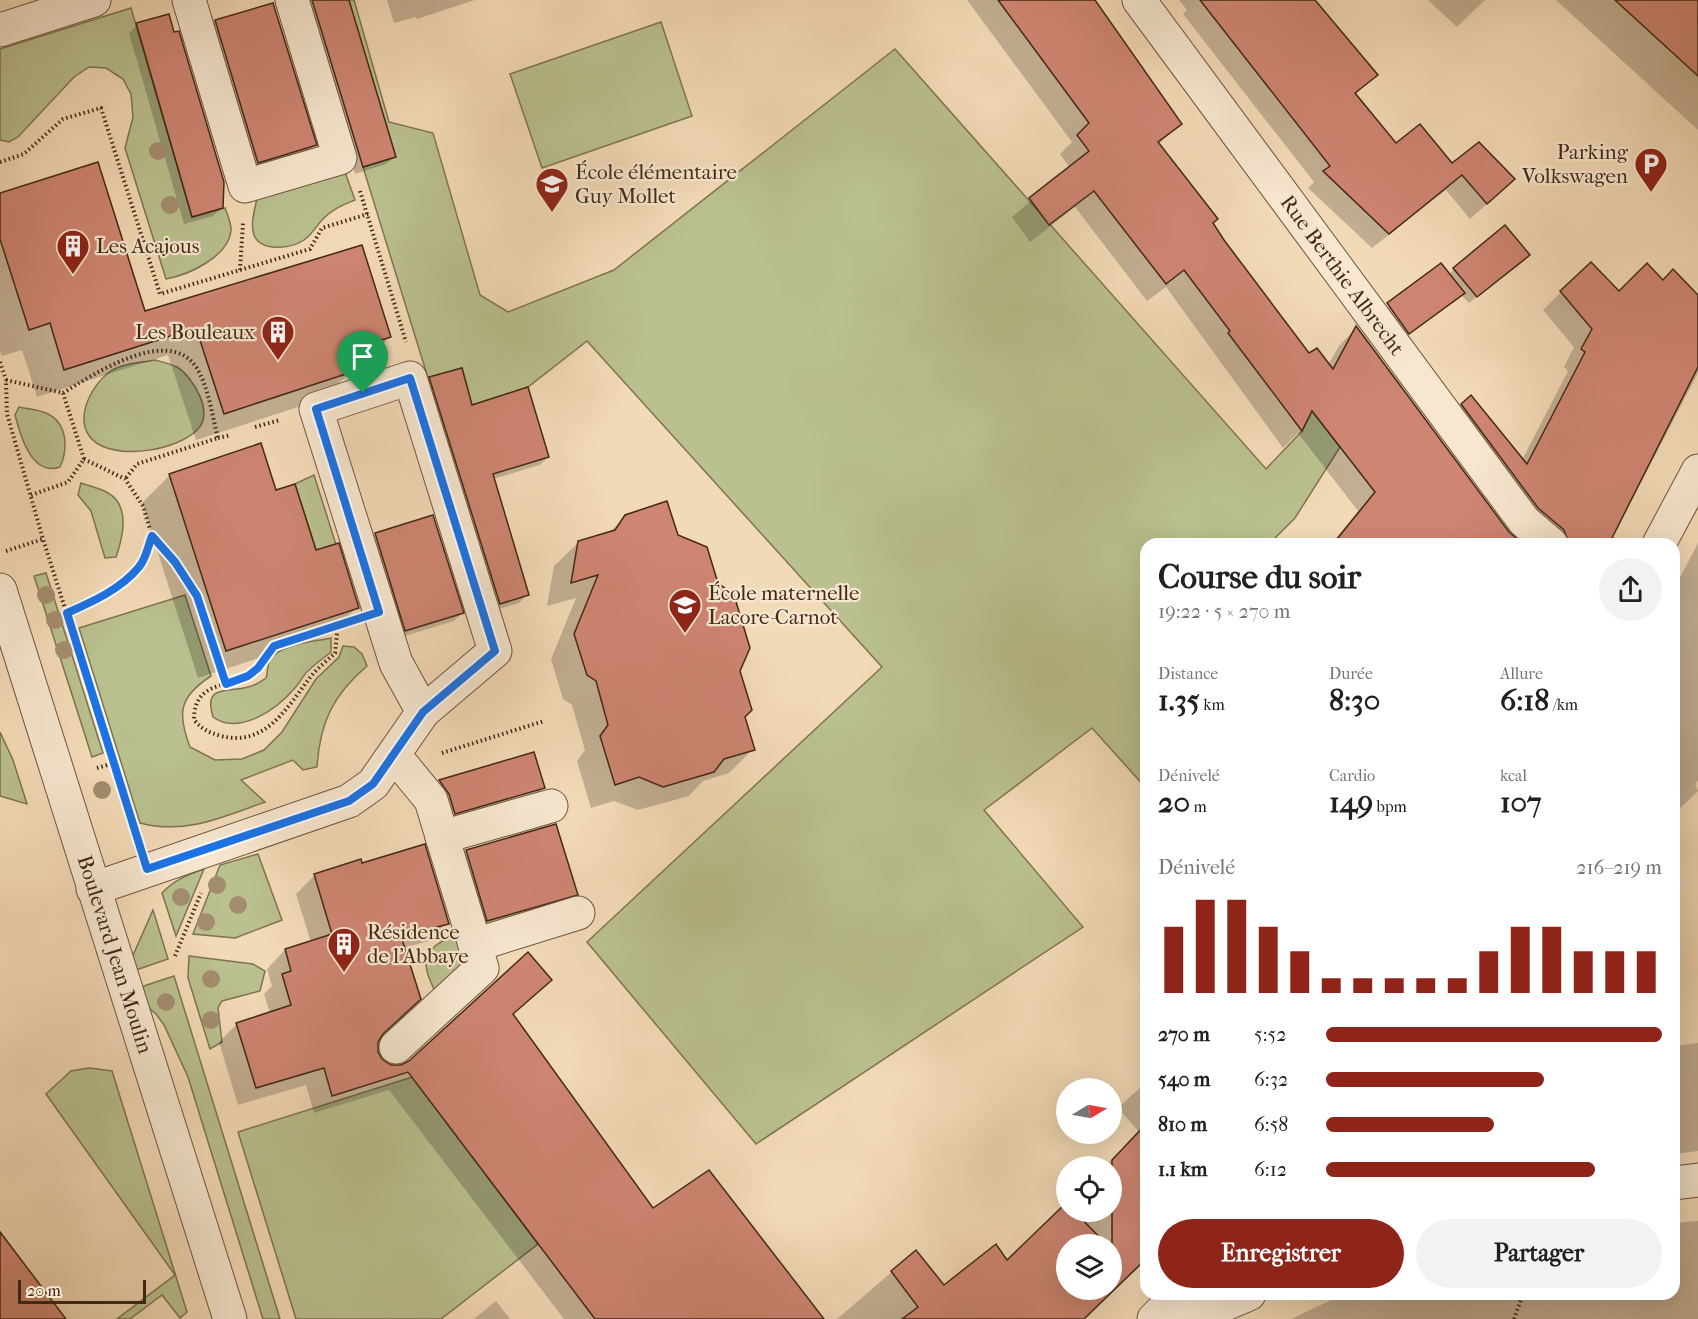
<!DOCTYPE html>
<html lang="fr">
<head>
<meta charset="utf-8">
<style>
  :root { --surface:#fff; --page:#f2f2f2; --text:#202124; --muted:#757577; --accent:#8f2418 }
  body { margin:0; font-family:"IM FELL French Canon",serif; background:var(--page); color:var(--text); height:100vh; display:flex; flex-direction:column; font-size:22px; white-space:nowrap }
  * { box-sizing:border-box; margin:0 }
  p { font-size:20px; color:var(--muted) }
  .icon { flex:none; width:33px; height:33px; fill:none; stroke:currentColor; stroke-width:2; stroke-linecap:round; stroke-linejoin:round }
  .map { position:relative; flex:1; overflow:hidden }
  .side { position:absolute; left:1140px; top:538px; width:540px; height:762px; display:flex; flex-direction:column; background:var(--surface); border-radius:18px; box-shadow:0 6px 24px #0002 }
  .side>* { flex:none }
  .needle { width:39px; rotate:80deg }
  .buttons { position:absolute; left:1056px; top:1078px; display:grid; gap:12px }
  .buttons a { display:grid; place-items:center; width:66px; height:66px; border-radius:50%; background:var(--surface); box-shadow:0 6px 24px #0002; font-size:30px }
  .scale { position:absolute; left:18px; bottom:15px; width:128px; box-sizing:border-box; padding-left:6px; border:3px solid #432816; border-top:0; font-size:16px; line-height:21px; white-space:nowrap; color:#432816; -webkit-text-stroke:4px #f7e7d0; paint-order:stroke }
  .pin { position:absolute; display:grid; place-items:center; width:51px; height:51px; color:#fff; margin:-62px -26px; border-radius:50% 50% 50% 0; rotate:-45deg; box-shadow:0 0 6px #0007 }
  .pin .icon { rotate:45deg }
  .round { display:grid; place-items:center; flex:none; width:63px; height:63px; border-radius:32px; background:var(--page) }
  .overview { display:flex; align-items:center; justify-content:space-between; height:102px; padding:0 18px }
  h1 { font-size:33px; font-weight:700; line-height:45px }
  .stats { display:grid; grid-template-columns:repeat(3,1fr); gap:9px; height:102px; padding:6px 18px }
  .stats div { display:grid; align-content:center }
  .stats b { font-size:30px; font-weight:700 }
  .stats small { font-size:16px; font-weight:400 }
  .stats p { font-size:16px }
  .chart { height:168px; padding:12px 18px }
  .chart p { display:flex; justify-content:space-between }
  .chart svg { width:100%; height:108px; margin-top:6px; stroke:var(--accent); stroke-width:6 }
  .button { display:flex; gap:12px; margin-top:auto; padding:12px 18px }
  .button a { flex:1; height:69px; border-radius:36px; background:var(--accent); color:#fff; font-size:24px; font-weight:700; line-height:69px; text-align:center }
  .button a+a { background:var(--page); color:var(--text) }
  ul { padding:0 18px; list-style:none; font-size:20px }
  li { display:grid; grid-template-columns:96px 72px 1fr; align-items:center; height:45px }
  li i { height:15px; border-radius:8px; background:var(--accent) }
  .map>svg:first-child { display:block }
  .green { fill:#bac08f; stroke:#7e7452; stroke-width:1.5 }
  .shadow { fill:#0003; fill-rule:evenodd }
  .building { fill:#ce8572; stroke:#432816; stroke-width:1.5 }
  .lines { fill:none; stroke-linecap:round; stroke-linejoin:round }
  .minor-casing { stroke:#6f543e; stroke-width:35 }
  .path { stroke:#432816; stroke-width:4; stroke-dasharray:1.5 3; stroke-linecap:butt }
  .minor { stroke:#f7e7d0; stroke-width:33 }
  .tree { fill:#a38d6f }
  .route-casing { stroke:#fff; stroke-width:12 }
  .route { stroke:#1a73e8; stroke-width:8 }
  .labels { text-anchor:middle; stroke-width:4.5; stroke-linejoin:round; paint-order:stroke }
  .poi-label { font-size:21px; fill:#432816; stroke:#f7e7d0; text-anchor:start }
  .street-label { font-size:21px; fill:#432816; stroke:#f7e7d0 }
</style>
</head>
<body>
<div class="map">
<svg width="1698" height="1319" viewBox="0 0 1698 1319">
  <rect width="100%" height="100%" fill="#f3dab7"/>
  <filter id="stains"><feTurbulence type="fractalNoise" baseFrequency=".00333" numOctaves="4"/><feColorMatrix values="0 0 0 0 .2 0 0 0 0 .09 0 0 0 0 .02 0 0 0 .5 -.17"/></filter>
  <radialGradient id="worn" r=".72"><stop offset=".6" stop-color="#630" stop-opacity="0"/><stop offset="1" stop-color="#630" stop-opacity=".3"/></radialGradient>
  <g class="green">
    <path d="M 348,0 L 354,0 L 389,122 L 433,133 L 480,295 L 508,312 L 614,270 L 895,49 L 1266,469 L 1302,431 L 1312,411 L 1340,447 L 1295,518 L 1269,544 L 1146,544 L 1146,788 L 1092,728 L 984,810 L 1083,927 L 756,1144 L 587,942 L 882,667 L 587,341 L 528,387 L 472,405 L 462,368 L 428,378 L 363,167 L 395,157 Z"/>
    <path d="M 131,8 L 192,217 L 225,208 C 227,214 232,224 231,231 C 228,257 188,275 166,279 L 125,148 L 133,117 L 131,94 L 123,79 L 106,68 L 89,67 L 74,77 L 18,137 L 9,142 L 0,140 L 0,49 Z"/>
    <path d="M 661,22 L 692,116 L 542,168 L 510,74 Z"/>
    <path d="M 345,172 L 355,200 C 343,205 332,209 323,219 C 316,226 313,234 304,240 C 292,248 261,253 254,235 C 250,224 255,209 257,198 Z"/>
    <path d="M 155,360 C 162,362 171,364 177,367 C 193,377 215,413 197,430 C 177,450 123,459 98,444 C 70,427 89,386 111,371 C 123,363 140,363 155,360 Z"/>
    <path d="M 19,407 C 28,409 40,410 48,414 C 68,424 68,450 60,467 C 31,477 20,434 15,415 Z"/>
    <path d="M 314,475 L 356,608 L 337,615 L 295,484 Z"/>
    <path d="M 81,483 C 89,486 100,488 108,493 C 131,506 123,537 116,557 L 105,558 L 91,511 L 78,495 Z"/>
    <path d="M 46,573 L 103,753 L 92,757 L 34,576 Z"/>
    <path d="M 185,595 L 211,676 C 179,697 177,713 190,747 L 215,760 L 242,759 L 264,750 L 282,732 L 316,679 L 339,657 L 343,646 L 354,647 L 362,654 L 367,666 C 333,695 320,722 317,767 L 303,770 L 293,760 L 241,780 L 265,802 C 223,817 185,835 140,823 L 79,628 Z"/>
    <path d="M 331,638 L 331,652 C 324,658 316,663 309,670 C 303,675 300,683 294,689 C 277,709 239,736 213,717 C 203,684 227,693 248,687 C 255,686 260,682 266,678 C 268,672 267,665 270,660 C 281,643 313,642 331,638 Z"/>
    <path d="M 0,732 L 13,760 L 27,804 L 0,796 Z"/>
    <path d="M 258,854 L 282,920 L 235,938 L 193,934 L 220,865 Z"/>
    <path d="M 204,869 L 176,936 L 162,893 C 174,880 187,875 204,869 Z"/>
    <path d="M 153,910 L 168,959 L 133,971 L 130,962 Z"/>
    <path d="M 458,933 C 468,965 459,972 436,993 C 418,958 424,949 458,933 Z"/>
    <path d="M 189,956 L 253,964 L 265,971 L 260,991 L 222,1001 L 218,1008 L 222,1042 L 210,1049 L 188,978 Z"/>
    <path d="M 174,976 L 280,1319 L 263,1319 L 188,1077 L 164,1025 L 156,1014 L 143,1003 L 138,988 Z"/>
    <path d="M 89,1068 L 112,1071 L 187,1312 L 180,1318 L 162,1295 L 130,1319 L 117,1319 L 175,1275 L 46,1094 L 71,1071 Z"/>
    <path d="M 412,1077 L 538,1244 L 441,1319 L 296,1319 L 238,1132 Z"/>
  </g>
  <g class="shadow">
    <path d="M 302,0 L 346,0 L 394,157 L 386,164 L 355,174 Z"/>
    <path d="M 387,0 L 475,0 L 417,19 L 416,17 L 394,23 Z"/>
    <path d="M 967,0 L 1093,0 L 1180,123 L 1158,145 L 1211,224 L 1309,356 L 1328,365 L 1339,346 L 1356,328 L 1508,533 L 1521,544 L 1331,544 L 1358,511 L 1298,433 L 1283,448 L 1166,287 L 1147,301 L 1075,207 L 1030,242 L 1012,217 L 1070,168 L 1060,154 L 1072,142 Z"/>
    <path d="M 1179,0 L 1314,0 L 1376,75 L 1355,95 L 1396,145 L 1452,165 L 1497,195 L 1470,219 L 1446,190 L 1372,248 L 1308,188 L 1314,182 L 1183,14 L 1187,10 Z"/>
    <path d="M 1428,0 L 1485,0 L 1457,27 Z"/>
    <path d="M 1556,0 L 1698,0 L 1698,130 Z"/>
    <path d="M 272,5 L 315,145 L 307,153 L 250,170 L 207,29 L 215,21 Z"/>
    <path d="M 137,25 L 222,208 L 213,216 L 184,224 L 129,33 Z"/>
    <path d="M 0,195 L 144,313 L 390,337 L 362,364 L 349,368 L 350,372 L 323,399 L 196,440 L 168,355 L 37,397 L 22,350 L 2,356 L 0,352 Z"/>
    <path d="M 1528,255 L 1469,303 L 1461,295 L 1401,341 L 1380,312 L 1441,265 L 1449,275 L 1454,269 Z"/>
    <path d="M 1663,282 L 1698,297 L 1698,373 L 1609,544 L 1539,544 L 1444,423 L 1462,405 L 1522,460 L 1568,371 L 1564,367 L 1574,347 L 1543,310 L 1561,292 L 1619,294 Z"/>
    <path d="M 430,379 L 548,457 L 540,465 L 493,479 L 527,595 L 519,603 L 492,611 L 422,387 Z"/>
    <path d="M 170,475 L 275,491 L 315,552 L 357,607 L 329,635 L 198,678 L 142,503 Z"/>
    <path d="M 626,516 L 677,536 L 738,671 L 744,717 L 753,749 L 729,773 L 703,781 L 689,796 L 638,810 L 614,801 L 591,808 L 577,761 L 585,750 L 572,705 L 563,699 L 551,659 L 576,598 L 547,606 L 554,566 L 579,542 L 609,533 Z"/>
    <path d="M 375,534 L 462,613 L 454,621 L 398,638 L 368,542 Z"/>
    <path d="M 1698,543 L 1698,780 L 1695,784 L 1698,791 L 1674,814 L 1674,589 Z"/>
    <path d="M 533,754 L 543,788 L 536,796 L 447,821 L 432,789 L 440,782 ZM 536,789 L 536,792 L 448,817 L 447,814 Z"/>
    <path d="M 466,851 L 576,894 L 568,902 L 479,928 L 459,859 Z"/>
    <path d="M 361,865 L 447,923 L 429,941 L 403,948 L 377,1042 L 376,1052 L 381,1060 L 391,1066 L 401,1067 L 550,980 L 512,1015 L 653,1210 L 822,1319 L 564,1319 L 389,1090 L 314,1113 L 306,1085 L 238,1105 L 219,1042 L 237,1024 L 270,1013 L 264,994 L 272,986 L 267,969 L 285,950 L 311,942 L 296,894 L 315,875 Z"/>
    <path d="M 1698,1043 L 1698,1151 L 1674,1154 L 1674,1046 Z"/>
    <path d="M 1146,1082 L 1146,1258 L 1082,1319 L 837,1319 L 915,1252 L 944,1287 L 1007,1262 L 1066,1203 L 1066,1212 L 1112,1212 L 1112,1167 L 1104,1167 L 1139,1132 L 1118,1108 ZM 1066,1245 L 1112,1245 L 1112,1290 L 1066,1290 Z"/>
    <path d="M 1698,1221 L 1698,1319 L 1291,1319 L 1344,1294 L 1674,1294 L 1674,1223 Z"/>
    <path d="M 0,1230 L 65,1319 L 0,1319 Z"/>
    <path d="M 496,1301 L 510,1319 L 474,1319 Z"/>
  </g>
  <g class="building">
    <path d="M 312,0 L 349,0 L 396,157 L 363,167 Z"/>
    <path d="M 998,0 L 1095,0 L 1182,124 L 1158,142 L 1218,219 L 1213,223 L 1224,240 L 1309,353 L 1317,348 L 1333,369 L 1356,326 L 1509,532 L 1523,544 L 1333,544 L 1375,492 L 1312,411 L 1302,431 L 1228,333 L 1230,331 L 1184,270 L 1166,284 L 1094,191 L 1049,225 L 1029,198 L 1089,151 L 1077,135 L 1089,123 Z"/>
    <path d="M 1200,0 L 1315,0 L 1378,75 L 1355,93 L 1396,143 L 1420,124 L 1452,163 L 1479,142 L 1515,179 L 1487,204 L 1462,175 L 1389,234 L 1323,171 L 1330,166 Z"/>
    <path d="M 1615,0 L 1698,0 L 1698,76 Z"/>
    <path d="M 273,3 L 317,145 L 258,163 L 215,20 Z"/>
    <path d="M 169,14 L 174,32 L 179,31 L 224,182 L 223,208 L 192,217 L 136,23 Z"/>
    <path d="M 98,162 L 145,311 L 362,245 L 391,337 L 346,351 L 352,372 L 224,414 L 196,328 L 64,370 L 50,323 L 29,330 L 0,239 L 0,193 Z"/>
    <path d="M 1505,225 L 1530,255 L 1477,297 L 1453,268 Z"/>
    <path d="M 1591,262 L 1619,291 L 1647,263 L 1663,280 L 1673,269 L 1698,295 L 1698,367 L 1609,544 L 1569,544 L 1564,530 L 1538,508 L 1461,404 L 1471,395 L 1527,464 L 1585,352 L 1581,349 L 1592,329 L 1560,291 Z"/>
    <path d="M 1441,263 L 1465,293 L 1409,334 L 1387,303 Z"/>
    <path d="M 462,368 L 472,405 L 528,387 L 549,457 L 493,474 L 529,595 L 500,604 L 429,377 Z"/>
    <path d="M 261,443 L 276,490 L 295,484 L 316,550 L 339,543 L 359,608 L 226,651 L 169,474 Z"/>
    <path d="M 667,501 L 678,535 L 707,547 L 718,583 L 734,595 L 750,648 L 740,671 L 752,710 L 745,717 L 755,750 L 724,759 L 714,772 L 663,787 L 639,777 L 615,785 L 600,736 L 608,725 L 596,681 L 587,675 L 574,634 L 598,575 L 571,583 L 578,541 L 615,530 L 625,515 Z"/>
    <path d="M 433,515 L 464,613 L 405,631 L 375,533 Z"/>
    <path d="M 534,752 L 545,788 L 455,814 L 449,794 L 439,780 Z"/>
    <path d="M 556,824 L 578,895 L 487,921 L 466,850 Z"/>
    <path d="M 425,844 L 449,924 L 401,936 L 421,999 L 383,1034 L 378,1042 L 378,1052 L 382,1059 L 391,1065 L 401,1065 L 409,1061 L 528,952 L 552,980 L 513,1014 L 653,1208 L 709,1170 L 824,1319 L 595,1319 L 408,1072 L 332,1096 L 324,1068 L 256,1088 L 236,1023 L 291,1005 L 282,974 L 291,971 L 285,949 L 332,934 L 314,874 L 361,859 L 362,863 Z"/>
    <path d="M 1146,1124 L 1146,1259 L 1084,1319 L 902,1319 L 918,1307 L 891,1271 L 916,1250 L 944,1285 L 996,1244 L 1007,1260 L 1066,1203 L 1066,1212 L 1075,1212 L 1107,1245 L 1066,1245 L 1066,1290 L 1112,1290 L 1112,1160 Z"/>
    <path d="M 0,1232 L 66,1319 L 0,1319 Z"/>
  </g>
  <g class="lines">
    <defs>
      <g id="minor">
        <path d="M 189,0 L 245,186 L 340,158 L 292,0"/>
        <path id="s1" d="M 1139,0 L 1524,521 L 1551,544"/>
        <path d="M 0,30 L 94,0"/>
        <path d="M 1659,544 L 1698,471"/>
        <path id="s2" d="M 0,590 L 230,1319"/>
        <path d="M 394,755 L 431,800 L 482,968 L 396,1047"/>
        <path d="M 442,837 L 551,806"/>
        <path d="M 93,889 L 349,801 L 373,784 L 423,712 L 495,651 L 410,378 L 316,409 L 396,663 L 423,712"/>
        <path d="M 475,945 L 578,913"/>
        <path d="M 1674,1183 L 1698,1180"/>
        <path d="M 1154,1319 L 1179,1294"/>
        <path d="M 1190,1319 L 1249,1294"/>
      </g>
    </defs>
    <use href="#minor" class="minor-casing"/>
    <g class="path">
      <path d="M 0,162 L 24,154 L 63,119 L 101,108 L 160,294 L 310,249 L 322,228 L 368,214"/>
      <path d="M 360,191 L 406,342"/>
      <path d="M 240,270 L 243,223"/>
      <path d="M 0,362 L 6,380 L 7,414 L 43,539 L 136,833"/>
      <path d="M 6,380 L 63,393 L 84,459 L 68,482 L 31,495"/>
      <path d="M 63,393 C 92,375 168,325 196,367 C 209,387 212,416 218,438 L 137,464 L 125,479"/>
      <path d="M 255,427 L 280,420"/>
      <path d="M 218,438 L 231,435"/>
      <path d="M 84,459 L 125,479 L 143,506 L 152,536 L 175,563 L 197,596 L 226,684 L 248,676 L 258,668 L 274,646 L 343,623"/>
      <path d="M 6,551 L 43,539"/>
      <path d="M 67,613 C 92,601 121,589 139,567 C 146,559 148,546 152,536"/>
      <path d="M 225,684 C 205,689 194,697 194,720 C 203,730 208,732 221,736 C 265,747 286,709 309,679 C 316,669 327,661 335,653 L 338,625"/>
      <path d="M 442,753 L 544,721"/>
      <path d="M 97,768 L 114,763"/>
      <path d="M 175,956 L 201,893"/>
      <path d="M 1514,1319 L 1523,1294"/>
    </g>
    <use href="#minor" class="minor"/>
  </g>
  <g class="tree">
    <circle cx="158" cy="151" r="9"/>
    <circle cx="170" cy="205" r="9"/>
    <circle cx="46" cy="595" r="9"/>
    <circle cx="55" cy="620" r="9"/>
    <circle cx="64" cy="650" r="9"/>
    <circle cx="102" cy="790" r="9"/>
    <circle cx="217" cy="885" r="9"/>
    <circle cx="181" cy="897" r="9"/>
    <circle cx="238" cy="905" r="9"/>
    <circle cx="206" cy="922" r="9"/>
    <circle cx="211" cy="979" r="9"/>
    <circle cx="166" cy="1002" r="9"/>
    <circle cx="211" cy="1020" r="9"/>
  </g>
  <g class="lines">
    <defs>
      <path id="route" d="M 410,378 L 495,651 L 423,712 L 373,784 L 349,801 L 147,869 L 67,613 C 92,602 121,589 139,567 C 146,559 148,546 152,536 L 175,562 L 197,596 L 226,684 L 248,676 L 258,668 L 274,646 L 379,612 L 316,409 Z"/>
    </defs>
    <use href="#route" class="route-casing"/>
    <use href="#route" class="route"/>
  </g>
  <defs>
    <symbol id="parking-pin" viewBox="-11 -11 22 30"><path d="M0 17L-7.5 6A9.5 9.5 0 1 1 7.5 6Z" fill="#8f2418" stroke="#f7e7d0"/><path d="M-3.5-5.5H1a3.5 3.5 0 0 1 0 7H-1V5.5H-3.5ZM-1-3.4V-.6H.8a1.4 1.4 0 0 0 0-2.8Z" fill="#fff"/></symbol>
    <symbol id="school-pin" viewBox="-11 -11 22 30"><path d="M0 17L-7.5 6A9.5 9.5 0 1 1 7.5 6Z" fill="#8f2418" stroke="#f7e7d0"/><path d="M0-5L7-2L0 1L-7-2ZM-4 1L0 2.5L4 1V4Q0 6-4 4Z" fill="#fff"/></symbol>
    <symbol id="building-pin" viewBox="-11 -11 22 30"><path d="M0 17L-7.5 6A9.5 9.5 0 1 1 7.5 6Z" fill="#8f2418" stroke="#f7e7d0"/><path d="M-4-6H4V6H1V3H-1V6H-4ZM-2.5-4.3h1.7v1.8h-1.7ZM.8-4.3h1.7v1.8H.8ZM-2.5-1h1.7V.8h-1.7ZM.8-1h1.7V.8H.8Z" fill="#fff"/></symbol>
  </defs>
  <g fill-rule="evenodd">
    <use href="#parking-pin" x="1632" y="145" width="38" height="52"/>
    <use href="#school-pin" x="533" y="165" width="38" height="52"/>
    <use href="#building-pin" x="54" y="227" width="38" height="52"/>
    <use href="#building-pin" x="259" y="313" width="38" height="52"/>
    <use href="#school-pin" x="666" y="586" width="38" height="52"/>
    <use href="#building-pin" x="325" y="925" width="38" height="52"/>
  </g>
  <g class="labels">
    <g class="poi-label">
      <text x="1628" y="159" text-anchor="end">Parking<tspan x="1628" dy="24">Volkswagen</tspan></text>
      <text x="575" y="179">École élémentaire<tspan x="575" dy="24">Guy Mollet</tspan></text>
      <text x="96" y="253">Les Acajous</text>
      <text x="255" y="339" text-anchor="end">Les Bouleaux</text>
      <text x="708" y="600">École maternelle<tspan x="708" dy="24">Lacore-Carnot</tspan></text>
      <text x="367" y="939">Résidence<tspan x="367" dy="24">de l'Abbaye</tspan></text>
    </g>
    <g class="street-label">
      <text dy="7" stroke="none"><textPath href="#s1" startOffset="342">Rue Berthie Albrecht</textPath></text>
      <text dy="7" stroke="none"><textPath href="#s2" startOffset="382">Boulevard Jean Moulin</textPath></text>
    </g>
  </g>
  <rect width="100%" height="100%" filter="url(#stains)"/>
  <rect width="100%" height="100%" fill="url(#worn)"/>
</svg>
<div class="buttons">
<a><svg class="needle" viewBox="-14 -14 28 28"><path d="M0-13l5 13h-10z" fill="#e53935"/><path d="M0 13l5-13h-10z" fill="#757577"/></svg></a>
<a><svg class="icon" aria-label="locate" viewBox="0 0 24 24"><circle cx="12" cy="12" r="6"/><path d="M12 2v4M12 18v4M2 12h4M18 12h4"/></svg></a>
<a><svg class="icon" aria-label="layers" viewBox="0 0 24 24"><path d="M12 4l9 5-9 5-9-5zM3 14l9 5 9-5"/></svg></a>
</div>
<div class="scale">20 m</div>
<div class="pin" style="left:363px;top:393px;background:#1e9e55"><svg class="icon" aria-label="arrive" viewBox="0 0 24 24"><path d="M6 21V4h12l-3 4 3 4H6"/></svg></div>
<section class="side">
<div class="overview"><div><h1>Course du soir</h1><p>19:22 · 5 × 270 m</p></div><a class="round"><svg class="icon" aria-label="share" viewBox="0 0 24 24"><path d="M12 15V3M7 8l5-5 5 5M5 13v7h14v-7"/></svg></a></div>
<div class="stats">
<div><p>Distance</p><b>1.35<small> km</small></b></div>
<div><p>Durée</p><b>8:30</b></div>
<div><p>Allure</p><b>6:18<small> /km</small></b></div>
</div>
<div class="stats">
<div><p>Dénivelé</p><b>20<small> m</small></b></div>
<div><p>Cardio</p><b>149<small> bpm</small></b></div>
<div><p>kcal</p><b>107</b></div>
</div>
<div class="chart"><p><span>Dénivelé</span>216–219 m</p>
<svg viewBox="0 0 160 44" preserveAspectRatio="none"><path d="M5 44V17M15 44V6M25 44V6M35 44V17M45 44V27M55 44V38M65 44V38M75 44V38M85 44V38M95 44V38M105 44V27M115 44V17M125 44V17M135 44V27M145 44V27M155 44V27"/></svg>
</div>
<ul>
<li><b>270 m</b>5:52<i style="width:100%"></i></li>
<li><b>540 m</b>6:32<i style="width:65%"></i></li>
<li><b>810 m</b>6:58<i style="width:50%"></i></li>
<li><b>1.1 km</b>6:12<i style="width:80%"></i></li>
</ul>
<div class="button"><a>Enregistrer</a><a>Partager</a></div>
</section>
</div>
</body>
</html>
